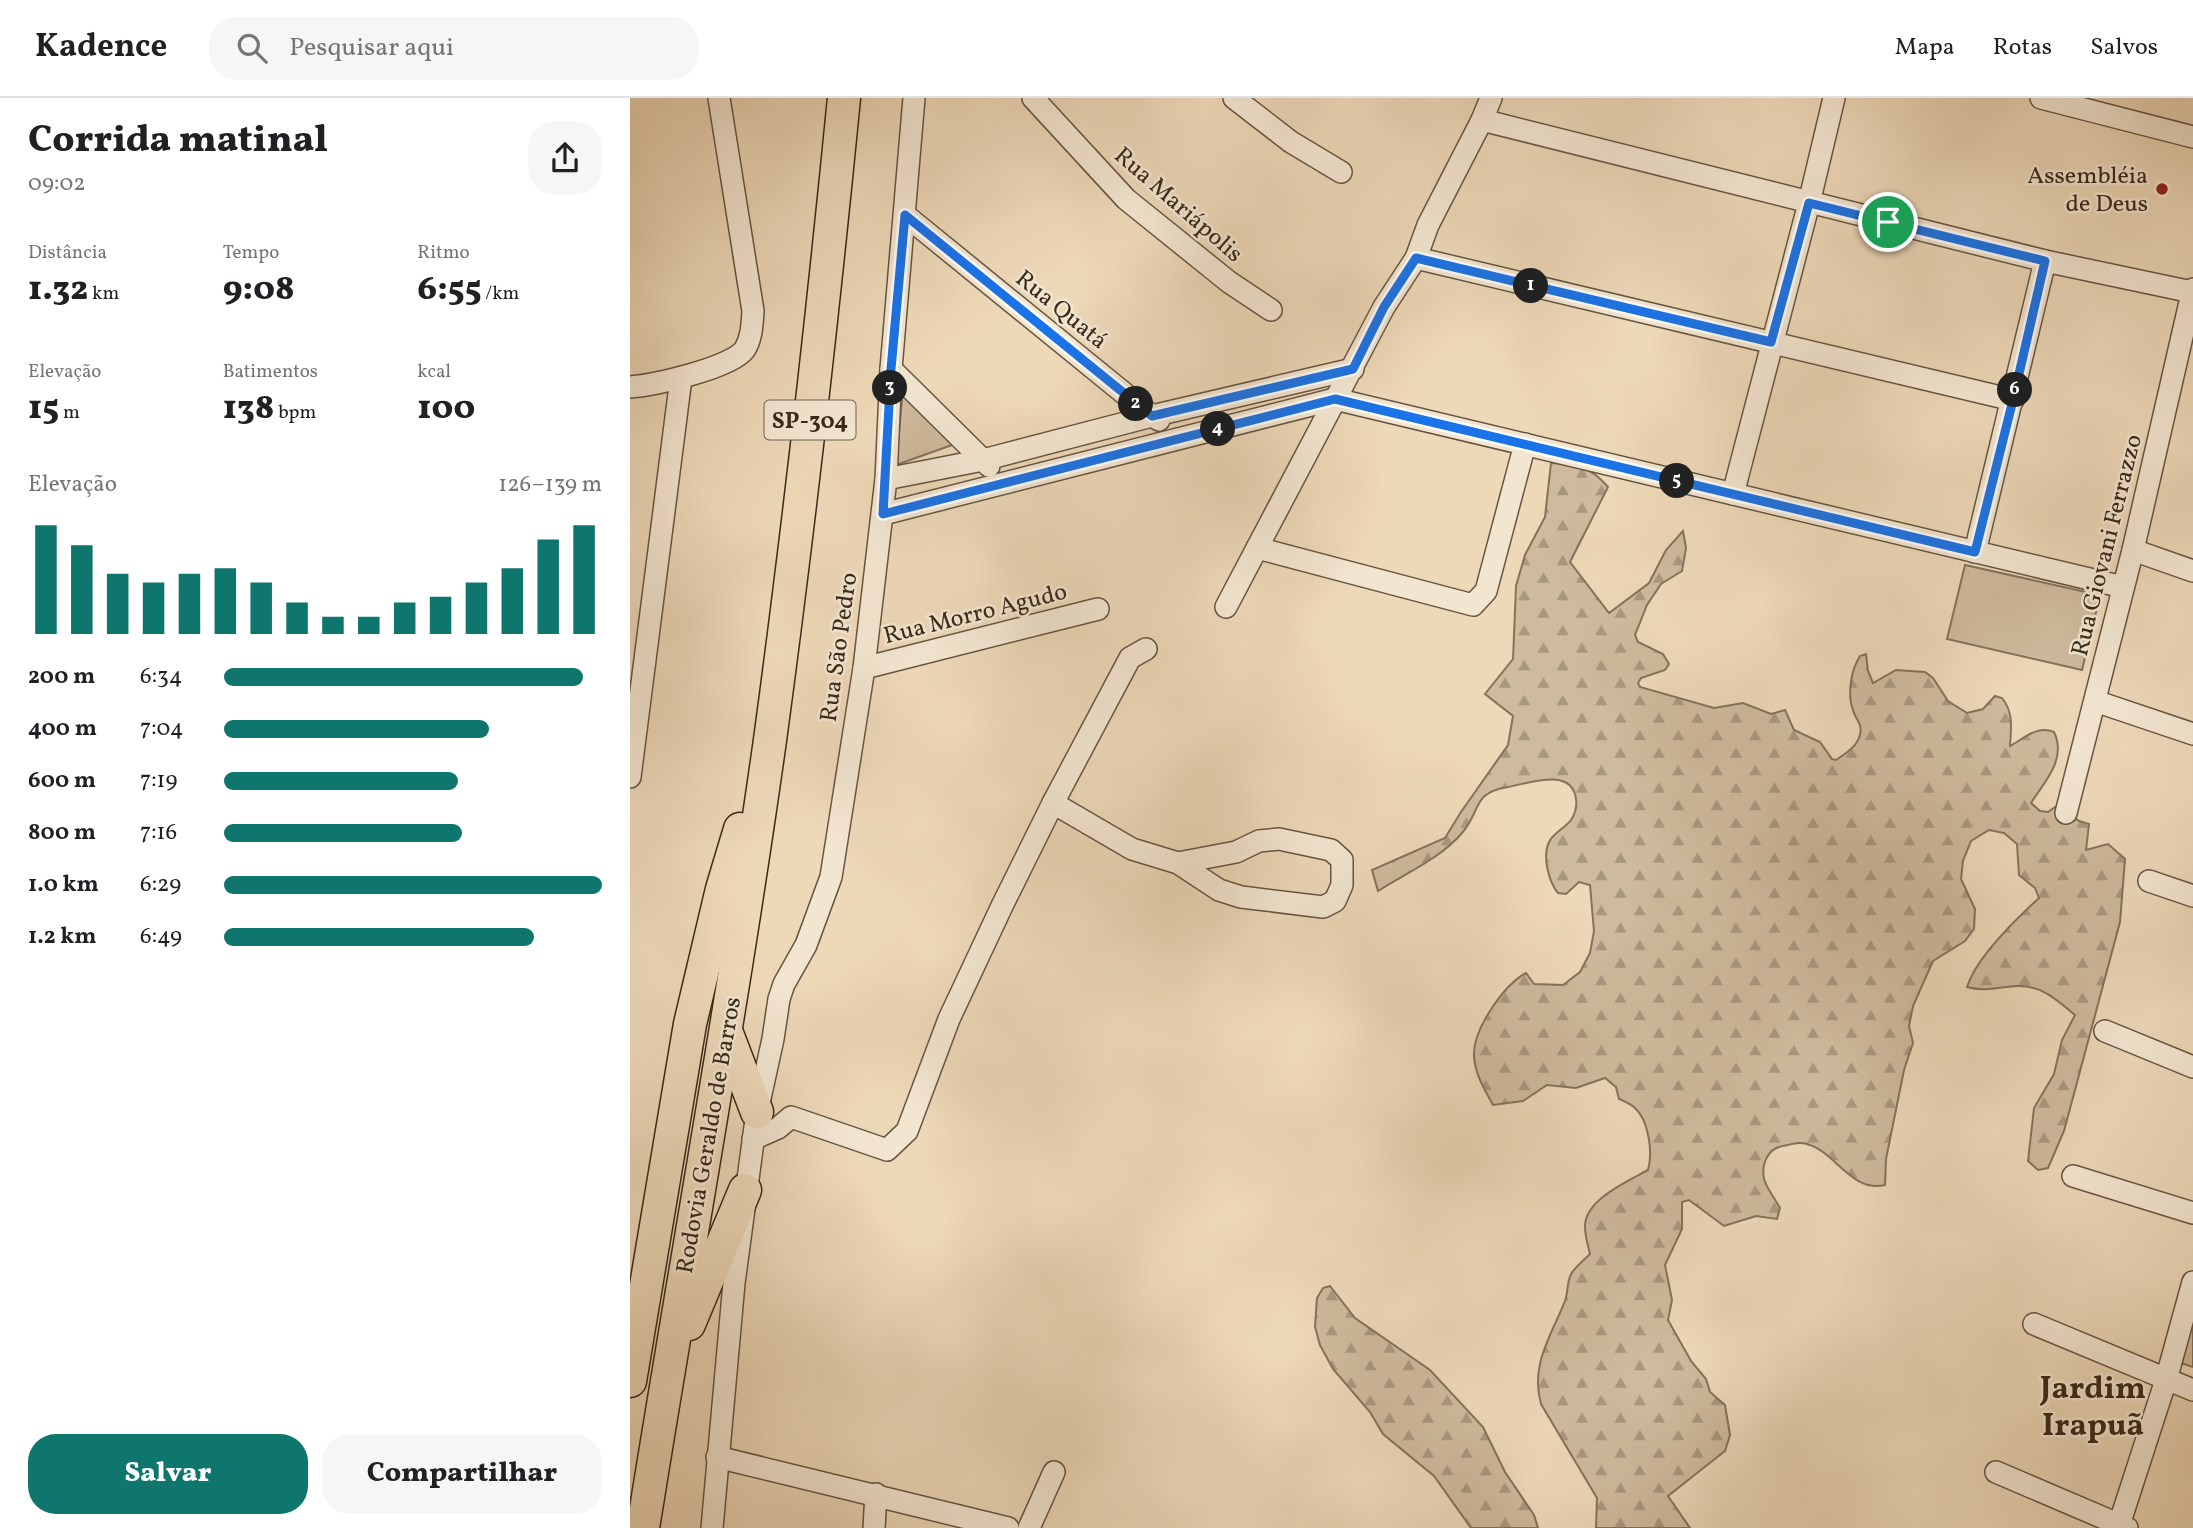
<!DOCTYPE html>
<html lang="pt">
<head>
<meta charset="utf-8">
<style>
  :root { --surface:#fff; --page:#f6f6f6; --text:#202124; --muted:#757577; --line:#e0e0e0; --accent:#0f766e }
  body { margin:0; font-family:Vollkorn,serif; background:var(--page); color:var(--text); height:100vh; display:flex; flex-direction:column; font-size:26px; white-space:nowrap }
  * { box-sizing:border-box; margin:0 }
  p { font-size:23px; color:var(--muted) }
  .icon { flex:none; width:38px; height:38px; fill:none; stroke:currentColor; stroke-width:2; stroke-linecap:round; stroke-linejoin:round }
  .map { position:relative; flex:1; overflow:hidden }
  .sheet { display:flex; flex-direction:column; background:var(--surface); width:630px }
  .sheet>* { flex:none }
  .pin { position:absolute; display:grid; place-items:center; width:60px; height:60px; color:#fff; margin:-30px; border:4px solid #fff; border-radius:50%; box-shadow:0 2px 7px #0007 }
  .km { position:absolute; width:35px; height:35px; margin:-18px; border-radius:50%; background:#222; color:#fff; font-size:19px; line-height:35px; text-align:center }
  .round { display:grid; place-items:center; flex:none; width:74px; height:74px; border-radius:28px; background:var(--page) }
  .summary { display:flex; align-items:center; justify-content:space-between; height:119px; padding:0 28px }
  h1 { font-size:38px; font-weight:800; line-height:52px }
  .stats { display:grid; grid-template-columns:repeat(3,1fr); gap:10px; height:119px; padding:7px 28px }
  .stats div { display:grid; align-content:center }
  .stats b { font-size:35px; font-weight:800 }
  .stats small { font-size:19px; font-weight:400 }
  .stats p { font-size:19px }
  .chart { height:196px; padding:14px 28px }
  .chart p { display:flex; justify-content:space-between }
  .chart svg { width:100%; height:126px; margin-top:7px; stroke:var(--accent); stroke-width:6 }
  .primary-button { display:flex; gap:14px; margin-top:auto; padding:14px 28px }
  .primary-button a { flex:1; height:80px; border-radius:28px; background:var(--accent); color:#fff; font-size:28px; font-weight:800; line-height:80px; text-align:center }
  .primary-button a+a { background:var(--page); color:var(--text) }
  ul { padding:0 28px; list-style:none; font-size:23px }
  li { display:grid; grid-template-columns:112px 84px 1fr; align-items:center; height:52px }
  li i { height:18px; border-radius:9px; background:var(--accent) }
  header { display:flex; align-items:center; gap:42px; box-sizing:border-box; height:98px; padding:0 35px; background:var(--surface); border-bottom:2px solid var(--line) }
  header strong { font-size:33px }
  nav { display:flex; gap:38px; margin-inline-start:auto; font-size:24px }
  .search { width:490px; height:63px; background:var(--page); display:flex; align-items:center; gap:18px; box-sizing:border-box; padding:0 24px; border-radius:28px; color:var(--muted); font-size:26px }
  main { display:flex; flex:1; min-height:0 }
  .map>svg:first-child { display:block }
  .forest { fill:url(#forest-firs); stroke:#84725b; stroke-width:2 }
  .park { fill:#ceba9d; stroke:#84725b; stroke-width:2 }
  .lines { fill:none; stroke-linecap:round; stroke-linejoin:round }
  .minor-casing { stroke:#665541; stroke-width:24 }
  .highway-casing { stroke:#392919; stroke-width:35 }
  .minor { stroke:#f3e6d1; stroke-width:21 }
  .highway { stroke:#edd8b8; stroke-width:32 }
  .route-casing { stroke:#fff; stroke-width:14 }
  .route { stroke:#1a73e8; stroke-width:9 }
  .poi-dot { fill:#8f2418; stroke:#f3e6d1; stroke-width:2.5 }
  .labels { text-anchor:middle; stroke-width:5; stroke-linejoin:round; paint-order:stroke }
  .shield { fill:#f3e6d1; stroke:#716250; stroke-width:2 }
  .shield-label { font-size:23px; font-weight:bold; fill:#392919 }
  .poi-label { font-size:24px; fill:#392919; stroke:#f3e6d1; text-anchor:end }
  .street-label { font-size:24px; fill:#392919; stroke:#f3e6d1 }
  .district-label { font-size:32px; font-weight:bold; fill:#392919; stroke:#f3e6d1 }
</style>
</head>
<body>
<header>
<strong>Kadence</strong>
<div class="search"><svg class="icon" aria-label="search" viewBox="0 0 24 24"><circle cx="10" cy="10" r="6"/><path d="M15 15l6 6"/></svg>Pesquisar aqui</div>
<nav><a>Mapa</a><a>Rotas</a><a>Salvos</a></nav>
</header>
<main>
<section class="sheet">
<div class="summary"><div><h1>Corrida matinal</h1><p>09:02</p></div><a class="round"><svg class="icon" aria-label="share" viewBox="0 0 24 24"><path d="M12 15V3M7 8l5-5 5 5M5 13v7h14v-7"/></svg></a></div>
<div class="stats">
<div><p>Distância</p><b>1.32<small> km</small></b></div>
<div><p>Tempo</p><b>9:08</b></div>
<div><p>Ritmo</p><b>6:55<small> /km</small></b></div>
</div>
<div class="stats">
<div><p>Elevação</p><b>15<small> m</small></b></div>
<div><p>Batimentos</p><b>138<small> bpm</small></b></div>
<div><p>kcal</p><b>100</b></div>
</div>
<div class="chart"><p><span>Elevação</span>126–139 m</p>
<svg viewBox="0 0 160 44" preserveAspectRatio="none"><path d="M5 44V6M15 44V13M25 44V23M35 44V26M45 44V23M55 44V21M65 44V26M75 44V33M85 44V38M95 44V38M105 44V33M115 44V31M125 44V26M135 44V21M145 44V11M155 44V6"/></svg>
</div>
<ul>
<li><b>200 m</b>6:34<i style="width:95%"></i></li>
<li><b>400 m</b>7:04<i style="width:70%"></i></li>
<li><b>600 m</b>7:19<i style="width:62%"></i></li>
<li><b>800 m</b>7:16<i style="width:63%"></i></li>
<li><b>1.0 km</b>6:29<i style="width:100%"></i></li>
<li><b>1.2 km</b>6:49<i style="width:82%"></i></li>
</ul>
<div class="primary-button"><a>Salvar</a><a>Compartilhar</a></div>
</section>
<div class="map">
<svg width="1563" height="1430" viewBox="0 0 1563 1430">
  <defs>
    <pattern id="forest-firs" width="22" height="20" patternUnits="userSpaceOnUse" patternTransform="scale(1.75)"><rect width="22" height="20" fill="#ceba9d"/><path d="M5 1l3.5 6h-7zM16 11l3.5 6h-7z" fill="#a8977f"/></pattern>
  </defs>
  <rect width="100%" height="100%" fill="#edd8b8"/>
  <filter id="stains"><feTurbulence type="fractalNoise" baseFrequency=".00286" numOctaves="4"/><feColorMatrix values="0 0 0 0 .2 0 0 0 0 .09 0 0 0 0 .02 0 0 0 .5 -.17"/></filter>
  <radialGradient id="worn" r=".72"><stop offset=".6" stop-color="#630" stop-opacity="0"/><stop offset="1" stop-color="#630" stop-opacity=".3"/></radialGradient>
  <g class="forest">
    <path d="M 921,365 C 947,366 960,368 978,389 L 940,464 L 979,515 L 1019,485 L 1036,452 L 1053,433 L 1056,450 L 1052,473 L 1031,486 L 1017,507 L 1005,537 L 1008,544 L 1033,556 L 1039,566 L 1035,572 L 1011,580 L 1008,585 L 1010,589 L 1084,610 L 1113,605 L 1141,616 L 1155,612 L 1164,632 L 1190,644 L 1202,661 L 1206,662 C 1218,654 1234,644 1230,627 C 1228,622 1224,617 1223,612 C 1217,596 1221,572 1230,558 L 1236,556 L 1238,573 L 1243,585 L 1266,572 L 1295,574 L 1303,580 L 1318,603 L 1337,615 L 1353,611 L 1365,598 L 1372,600 C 1384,615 1381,630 1380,648 C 1395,640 1407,627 1424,634 C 1437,661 1415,683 1401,705 L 1410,713 L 1418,714 L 1428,707 L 1449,723 L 1459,726 L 1456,752 L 1478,746 L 1495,761 L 1490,824 L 1434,1033 L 1418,1070 L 1408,1072 L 1398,1063 L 1404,1010 L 1424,976 L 1432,942 L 1445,917 C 1427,902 1411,887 1387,888 C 1369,889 1354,894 1337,889 C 1346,860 1386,821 1409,800 L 1405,790 L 1389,777 L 1387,746 L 1374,735 L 1359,732 L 1341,743 L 1333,763 L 1331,781 L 1345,811 L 1344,831 L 1335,843 L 1303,863 L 1283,908 L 1279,928 L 1283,945 L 1274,972 L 1256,1061 L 1255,1087 C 1223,1095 1206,1056 1180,1047 C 1171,1043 1163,1046 1153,1048 C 1138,1050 1131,1066 1134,1081 C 1137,1091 1145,1101 1150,1110 L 1147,1121 L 1126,1118 L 1094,1128 L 1059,1102 L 1052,1104 L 1052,1131 L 1035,1167 L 1042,1202 L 1038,1222 L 1061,1263 L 1076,1281 L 1080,1294 L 1095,1307 L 1100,1337 L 1095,1353 L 1038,1398 L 1060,1430 L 966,1430 L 967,1400 L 911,1306 C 900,1267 921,1238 935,1203 C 938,1195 937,1184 941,1176 C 945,1169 954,1162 960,1156 C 958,1148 955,1138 955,1129 C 954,1102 998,1083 1018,1072 C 1023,1054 1019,1022 1004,1009 C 1000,1006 994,1003 989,1001 L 986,989 L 975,980 L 946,990 L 917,987 L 893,1003 L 863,1007 C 855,992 844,975 844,956 C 844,930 874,887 896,875 L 904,886 L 933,887 L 950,874 L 960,855 L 964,833 L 960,787 L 949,784 L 936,796 L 928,795 C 919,784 912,759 919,744 C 923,735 935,730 941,722 C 945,716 947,708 946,701 C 942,669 899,685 878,689 C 841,695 852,712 832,735 C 811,760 776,775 748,793 L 742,772 L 815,740 L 831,714 L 878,647 L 883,618 L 855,596 L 883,561 L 886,488 L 895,457 L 915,419 Z"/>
    <path d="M 700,1188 L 725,1220 L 800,1272 L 853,1329 L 875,1374 L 904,1417 L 908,1430 L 841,1430 L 804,1378 L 753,1336 L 740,1314 L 703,1271 L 690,1247 L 685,1229 L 687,1200 L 693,1190 Z"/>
  </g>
  <g class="park">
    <path d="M 273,291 L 322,347 L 266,367 Z"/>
    <path d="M 1335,467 L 1456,494 L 1465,499 L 1468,506 L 1452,572 L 1317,541 Z"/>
    <path d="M 1563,1207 L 1563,1269 L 1545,1263 Z"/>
  </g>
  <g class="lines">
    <defs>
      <g id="minor">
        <path d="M 403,0 L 496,101 L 599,184 L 641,212"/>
        <path d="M 604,0 L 661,44 L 711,74"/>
        <path d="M 1411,0 L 1563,39"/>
        <path d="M 852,22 L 1415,163 L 1562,194"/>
        <path d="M 275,117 L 522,318 L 529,322"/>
        <path d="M 786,160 L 1383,302"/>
        <path d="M 261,271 L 359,368"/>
        <path d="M 0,289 C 24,287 102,270 115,251 C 122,239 122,226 123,213 L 89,0"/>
        <path d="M 256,381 L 353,362 L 522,318 L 723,271"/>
        <path d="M 1103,396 L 1179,105 L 1204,0"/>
        <path d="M 253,416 L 705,301 L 1493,489"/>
        <path d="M 627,450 L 843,507 L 856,493 L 895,346"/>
        <path d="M 1503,452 L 1563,473"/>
        <path d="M 1345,454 L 1415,163"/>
        <path d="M 596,509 L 754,209 L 786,160 L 798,127 L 852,22 L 861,0"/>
        <path d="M 234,570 L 468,511"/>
        <path d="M 1465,603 L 1563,636"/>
        <path d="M 0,679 L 51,280"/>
        <path d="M 423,705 L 502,751 L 548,765 L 589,792 L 611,799 L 693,809 L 705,803 L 712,787 L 712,762 L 701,752 L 649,741 L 629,743 L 606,754 L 548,765"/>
        <path d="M 1436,715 L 1503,452 L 1563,191"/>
        <path d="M 1519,783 L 1563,798"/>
        <path d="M 1475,933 L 1563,969"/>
        <path d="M 123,1041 L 148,1030 L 161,1019 L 257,1052 L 277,1033 L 319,921 L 372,808 L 423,705 L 500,560 L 516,551"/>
        <path d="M 1443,1078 L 1563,1115"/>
        <path d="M 1404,1226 L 1563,1292"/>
        <path d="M 87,1359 L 378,1430"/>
        <path d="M 1366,1374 L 1497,1430"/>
        <path d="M 82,1430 L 104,1185 L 127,1014 L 143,941 L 149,901 L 154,886 L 176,847 L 201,779 L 234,570 L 256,381 L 261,271 L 284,0"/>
        <path d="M 244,1430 L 246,1396"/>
        <path d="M 399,1430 L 424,1374"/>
        <path d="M 1488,1430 L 1536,1282 L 1563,1184"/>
      </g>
      <g id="highway">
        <path d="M 96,933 L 127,1014"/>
        <path d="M 59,1226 L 115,1092"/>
        <path d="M 0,1283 L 60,926 L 92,791 L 110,731"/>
        <path d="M 13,1430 C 55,1167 103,905 140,642 C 169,428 193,214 214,0"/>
      </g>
    </defs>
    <use href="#minor" class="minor-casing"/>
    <use href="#highway" class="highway-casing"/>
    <use href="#minor" class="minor"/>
    <use href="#highway" class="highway"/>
  </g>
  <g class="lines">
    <defs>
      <path id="route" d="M 1179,105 L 1415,163 L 1383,302 L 1345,454 L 705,301 L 253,416 L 261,271 L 275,117 L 522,318 L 723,271 L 754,209 L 786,160 L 1141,244 Z"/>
    </defs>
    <use href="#route" class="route-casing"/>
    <use href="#route" class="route"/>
  </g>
  <circle class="poi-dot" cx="1532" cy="91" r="7"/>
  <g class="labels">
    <rect class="shield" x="134.5" y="302.5" width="91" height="39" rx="5"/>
    <g class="shield-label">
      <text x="180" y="330">SP-304</text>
    </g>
    <g class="poi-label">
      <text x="1518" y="85">Assembléia<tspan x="1518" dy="28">de Deus</tspan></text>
    </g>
    <g class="street-label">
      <text transform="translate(549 106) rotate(41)" y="8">Rua Mariápolis</text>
      <text transform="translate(432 211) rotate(39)" y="8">Rua Quatá</text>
      <text transform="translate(1476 447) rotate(-76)" y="8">Rua Giovani Ferrazzo</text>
      <text transform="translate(345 515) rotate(-14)" y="8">Rua Morro Agudo</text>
      <text transform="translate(208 549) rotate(-82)" y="8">Rua São Pedro</text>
      <text transform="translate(78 1037) rotate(-80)" y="8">Rodovia Geraldo de Barros</text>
    </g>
    <g class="district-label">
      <text x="1463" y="1300">Jardim<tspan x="1463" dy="37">Irapuã</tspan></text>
    </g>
  </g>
  <rect width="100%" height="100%" filter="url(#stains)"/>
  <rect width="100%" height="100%" fill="url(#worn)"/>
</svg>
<div class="pin" style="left:1258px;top:124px;background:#1e9e55"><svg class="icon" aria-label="arrive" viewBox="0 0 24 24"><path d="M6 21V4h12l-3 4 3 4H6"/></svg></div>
<b class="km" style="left:901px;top:188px">1</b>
<b class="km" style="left:506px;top:306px">2</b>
<b class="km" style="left:260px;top:290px">3</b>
<b class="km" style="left:588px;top:331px">4</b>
<b class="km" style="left:1047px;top:383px">5</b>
<b class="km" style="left:1385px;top:292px">6</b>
</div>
</main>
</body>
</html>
